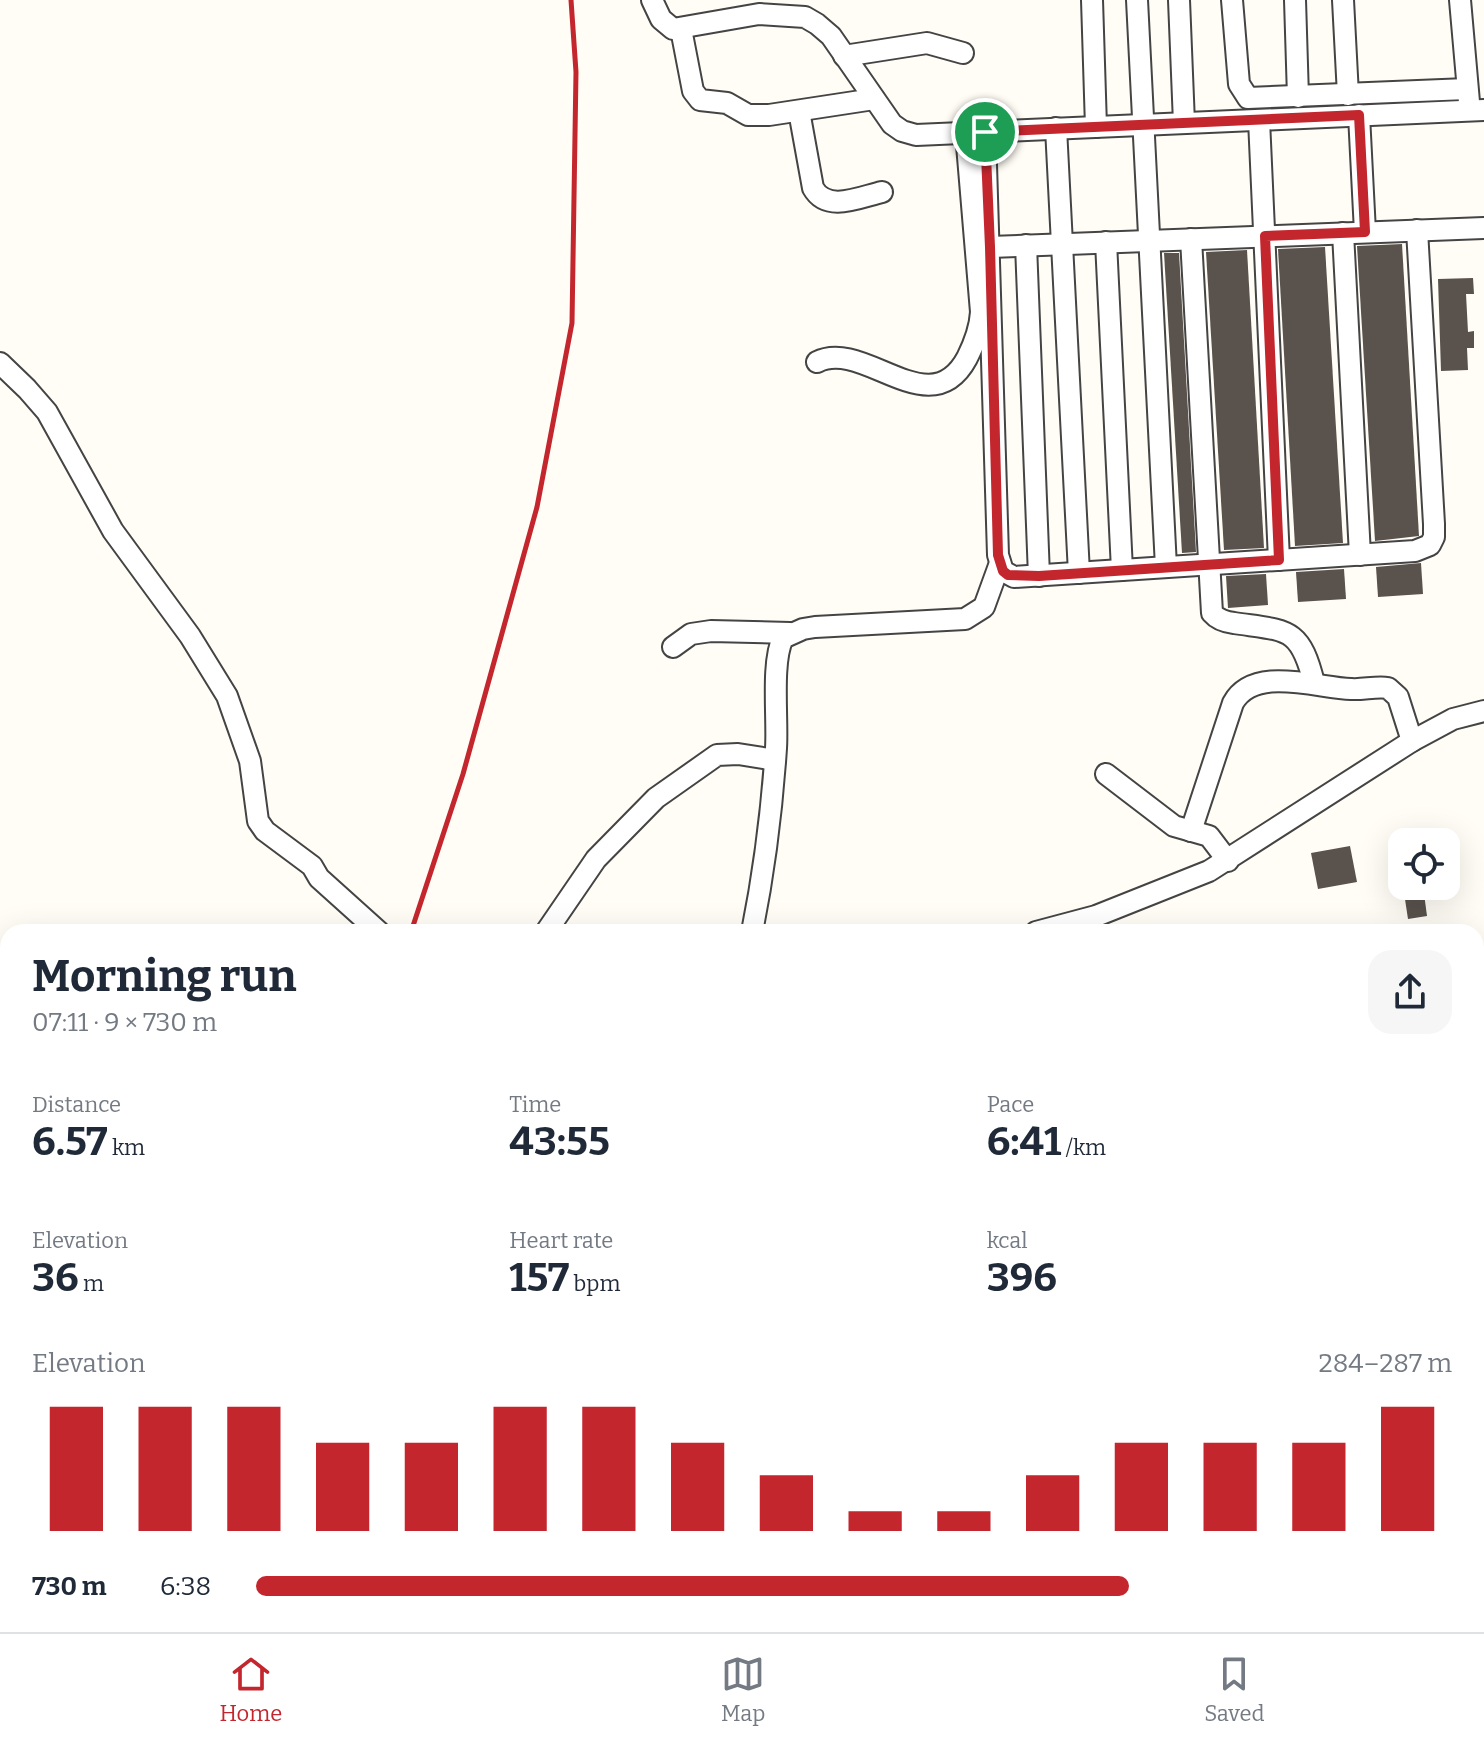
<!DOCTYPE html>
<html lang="en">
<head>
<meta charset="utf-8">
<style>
  :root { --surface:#fff; --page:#f6f6f7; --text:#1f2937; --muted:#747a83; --line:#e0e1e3; --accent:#c4262e }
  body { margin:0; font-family:Bitter,serif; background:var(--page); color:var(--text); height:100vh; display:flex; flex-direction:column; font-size:30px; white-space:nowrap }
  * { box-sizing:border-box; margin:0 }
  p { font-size:26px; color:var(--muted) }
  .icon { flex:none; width:44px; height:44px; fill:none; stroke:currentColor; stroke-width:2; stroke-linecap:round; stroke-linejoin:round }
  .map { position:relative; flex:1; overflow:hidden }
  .details { position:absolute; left:0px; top:924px; width:1484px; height:708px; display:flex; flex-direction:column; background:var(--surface); border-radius:24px 24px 0 0; box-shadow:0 8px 32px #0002 }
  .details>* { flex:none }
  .fabs { position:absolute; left:1388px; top:828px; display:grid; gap:16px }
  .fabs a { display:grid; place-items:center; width:72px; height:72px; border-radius:16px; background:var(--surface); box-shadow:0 8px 32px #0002; font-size:40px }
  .pin { position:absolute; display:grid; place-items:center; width:68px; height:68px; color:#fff; margin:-34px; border:4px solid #fff; border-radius:50%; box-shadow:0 2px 8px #0007 }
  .round { display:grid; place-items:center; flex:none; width:84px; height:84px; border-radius:24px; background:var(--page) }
  .head { display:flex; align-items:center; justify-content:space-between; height:136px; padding:0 32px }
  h1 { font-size:44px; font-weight:700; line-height:60px }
  .stats { display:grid; grid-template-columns:repeat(3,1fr); gap:12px; height:136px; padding:8px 32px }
  .stats div { display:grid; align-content:center }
  .stats b { font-size:40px; font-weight:700 }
  .stats small { font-size:22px; font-weight:400 }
  .stats p { font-size:22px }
  .chart { height:224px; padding:16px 32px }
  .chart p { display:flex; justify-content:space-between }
  .chart svg { width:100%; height:144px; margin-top:8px; stroke:var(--accent); stroke-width:6 }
  ul { padding:0 32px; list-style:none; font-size:26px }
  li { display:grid; grid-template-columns:128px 96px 1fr; align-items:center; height:60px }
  li i { height:20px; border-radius:10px; background:var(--accent) }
  .menu { display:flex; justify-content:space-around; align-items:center; height:112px; border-top:2px solid var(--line); background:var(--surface); font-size:22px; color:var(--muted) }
  .menu a { display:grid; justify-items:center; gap:4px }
  .menu .current { color:var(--accent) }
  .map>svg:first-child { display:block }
  .building { fill:#5a524d }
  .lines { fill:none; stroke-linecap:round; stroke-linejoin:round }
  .minor-casing { stroke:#444; stroke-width:24 }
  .minor { stroke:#fff; stroke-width:20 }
  .rail { stroke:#c4262e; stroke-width:5 }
  .route-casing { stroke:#fff; stroke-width:16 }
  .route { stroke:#c4262e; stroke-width:10 }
</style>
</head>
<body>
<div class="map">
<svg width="1484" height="1632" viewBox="0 0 1484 1632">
  <rect width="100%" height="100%" fill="#fffdf5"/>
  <g class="building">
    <path d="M 1402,244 L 1419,536 L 1375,541 L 1357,246 Z"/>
    <path d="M 1325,247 L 1343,543 L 1295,546 L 1278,249 Z"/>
    <path d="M 1247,250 L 1264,548 L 1224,550 L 1206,252 Z"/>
    <path d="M 1164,253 L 1179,253 L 1196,552 L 1182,553 Z"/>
    <path d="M 1473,278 L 1474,294 L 1466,294 L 1468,332 L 1474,331 L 1474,348 L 1467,348 L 1468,370 L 1441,371 L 1438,279 Z"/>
    <path d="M 1421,563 L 1423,594 L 1378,597 L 1376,567 Z"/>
    <path d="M 1344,569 L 1346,599 L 1298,602 L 1296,572 Z"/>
    <path d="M 1266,574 L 1268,605 L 1228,608 L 1226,576 Z"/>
    <path d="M 1350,846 L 1357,882 L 1318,889 L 1311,853 Z"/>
    <path d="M 1403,886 L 1423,886 L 1427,916 L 1408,919 Z"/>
  </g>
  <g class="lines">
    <defs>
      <g id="minor">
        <path d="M 652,0 L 661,19 L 673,29 L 759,14 L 805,17 L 817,24 L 831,36 L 892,124 L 902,131 L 916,135 L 1484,110"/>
        <path d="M 1092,0 L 1096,127"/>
        <path d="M 1137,0 L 1166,567"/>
        <path d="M 1179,0 L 1184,123"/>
        <path d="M 1232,0 L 1239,84 L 1248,98 L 1467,89"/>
        <path d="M 1295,0 L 1298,97"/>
        <path d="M 1343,0 L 1348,95"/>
        <path d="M 1460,0 L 1469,102"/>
        <path d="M 681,29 L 693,91 L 700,100 L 727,103 L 748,115 L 769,115 L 874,99"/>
        <path d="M 844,56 L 927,43 L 963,53"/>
        <path d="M 799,111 L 813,188 C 827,213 860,197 882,192"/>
        <path d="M 1359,115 L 1365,232"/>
        <path d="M 1259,120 L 1279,560"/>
        <path d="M 1056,128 L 1079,573"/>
        <path d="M 985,132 L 998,555 L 1003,571 L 1014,577 L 1415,551 L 1430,545 L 1434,537 L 1434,524 L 1417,230"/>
        <path d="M 1343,233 L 1360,555"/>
        <path d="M 1191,239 L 1212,613 C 1218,620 1225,622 1234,623 C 1287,631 1300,626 1314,683"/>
        <path d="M 1106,242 L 1122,570"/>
        <path d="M 1026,245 L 1039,576"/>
        <path d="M 990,247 L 1484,228"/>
        <path d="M 817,362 C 864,338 930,427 967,358 C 975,342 980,329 981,312 L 966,133"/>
        <path d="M 0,363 L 27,389 L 47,412 L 113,531 L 190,636 L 227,696 L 250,761 L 258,821 L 265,831 L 312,866 L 319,878 L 379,932"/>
        <path d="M 673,647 L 691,634 L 711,631 L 790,633"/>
        <path d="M 1106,774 L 1174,826 L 1209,836 L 1228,861"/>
        <path d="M 1191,831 L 1233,703 C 1254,665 1317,688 1351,689 C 1363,690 1376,686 1388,688 L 1398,697 L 1412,741"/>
        <path d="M 546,932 L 596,859 L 656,798 L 717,755 L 738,754 L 775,760"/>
        <path d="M 752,932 C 764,872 772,809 776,748 C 778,720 771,662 783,638 L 803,629 L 815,627 L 965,619 L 984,607 L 1000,563"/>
        <path d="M 1036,932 L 1096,916 L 1209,871 L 1412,741 L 1453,719 L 1484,711"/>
        <path d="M 1476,1415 L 1484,1424"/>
        <path d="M 1476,1581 L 1484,1580"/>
        <path d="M 642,1624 L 686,1632"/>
        <path d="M 1095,1632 L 1101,1624"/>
        <path d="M 1382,1632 L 1387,1624"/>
      </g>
    </defs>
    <use href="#minor" class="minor-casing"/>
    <use href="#minor" class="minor"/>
    <g class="rail">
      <path d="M 411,932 L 463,774 L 537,507 L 572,323 L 576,72 L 571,0"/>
      <path d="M 164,1632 L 167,1624"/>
    </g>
  </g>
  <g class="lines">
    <defs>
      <path id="route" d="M 1359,115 L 1365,232 L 1265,236 L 1279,560 L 1039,576 L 1008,575 L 1003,571 L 998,555 L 990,247 L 985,132 Z"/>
    </defs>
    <use href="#route" class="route-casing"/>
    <use href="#route" class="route"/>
  </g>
</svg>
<div class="fabs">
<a><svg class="icon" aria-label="locate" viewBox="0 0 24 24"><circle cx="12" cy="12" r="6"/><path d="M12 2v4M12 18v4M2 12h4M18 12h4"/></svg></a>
</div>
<div class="pin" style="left:985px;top:132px;background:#1e9e55"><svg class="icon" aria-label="arrive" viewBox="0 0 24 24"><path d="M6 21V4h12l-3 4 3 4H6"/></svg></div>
<section class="details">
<div class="head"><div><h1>Morning run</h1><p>07:11 · 9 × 730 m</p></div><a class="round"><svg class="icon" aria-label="share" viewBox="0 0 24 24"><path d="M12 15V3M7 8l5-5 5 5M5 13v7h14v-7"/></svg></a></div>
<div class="stats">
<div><p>Distance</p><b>6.57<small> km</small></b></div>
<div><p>Time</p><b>43:55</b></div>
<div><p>Pace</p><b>6:41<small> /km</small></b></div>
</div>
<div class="stats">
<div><p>Elevation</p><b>36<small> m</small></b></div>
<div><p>Heart rate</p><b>157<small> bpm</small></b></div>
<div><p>kcal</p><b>396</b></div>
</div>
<div class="chart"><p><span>Elevation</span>284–287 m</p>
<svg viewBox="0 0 160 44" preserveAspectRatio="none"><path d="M5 44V6M15 44V6M25 44V6M35 44V17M45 44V17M55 44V6M65 44V6M75 44V17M85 44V27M95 44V38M105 44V38M115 44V27M125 44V17M135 44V17M145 44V17M155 44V6"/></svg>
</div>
<ul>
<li><b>730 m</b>6:38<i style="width:73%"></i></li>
</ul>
</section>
</div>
<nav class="menu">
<a class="current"><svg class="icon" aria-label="home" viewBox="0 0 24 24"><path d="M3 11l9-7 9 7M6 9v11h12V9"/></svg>Home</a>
<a><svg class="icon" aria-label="map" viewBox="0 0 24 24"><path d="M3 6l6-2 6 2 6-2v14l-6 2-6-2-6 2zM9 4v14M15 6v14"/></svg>Map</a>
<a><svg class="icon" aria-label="saved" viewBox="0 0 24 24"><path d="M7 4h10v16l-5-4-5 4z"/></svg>Saved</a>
</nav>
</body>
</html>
